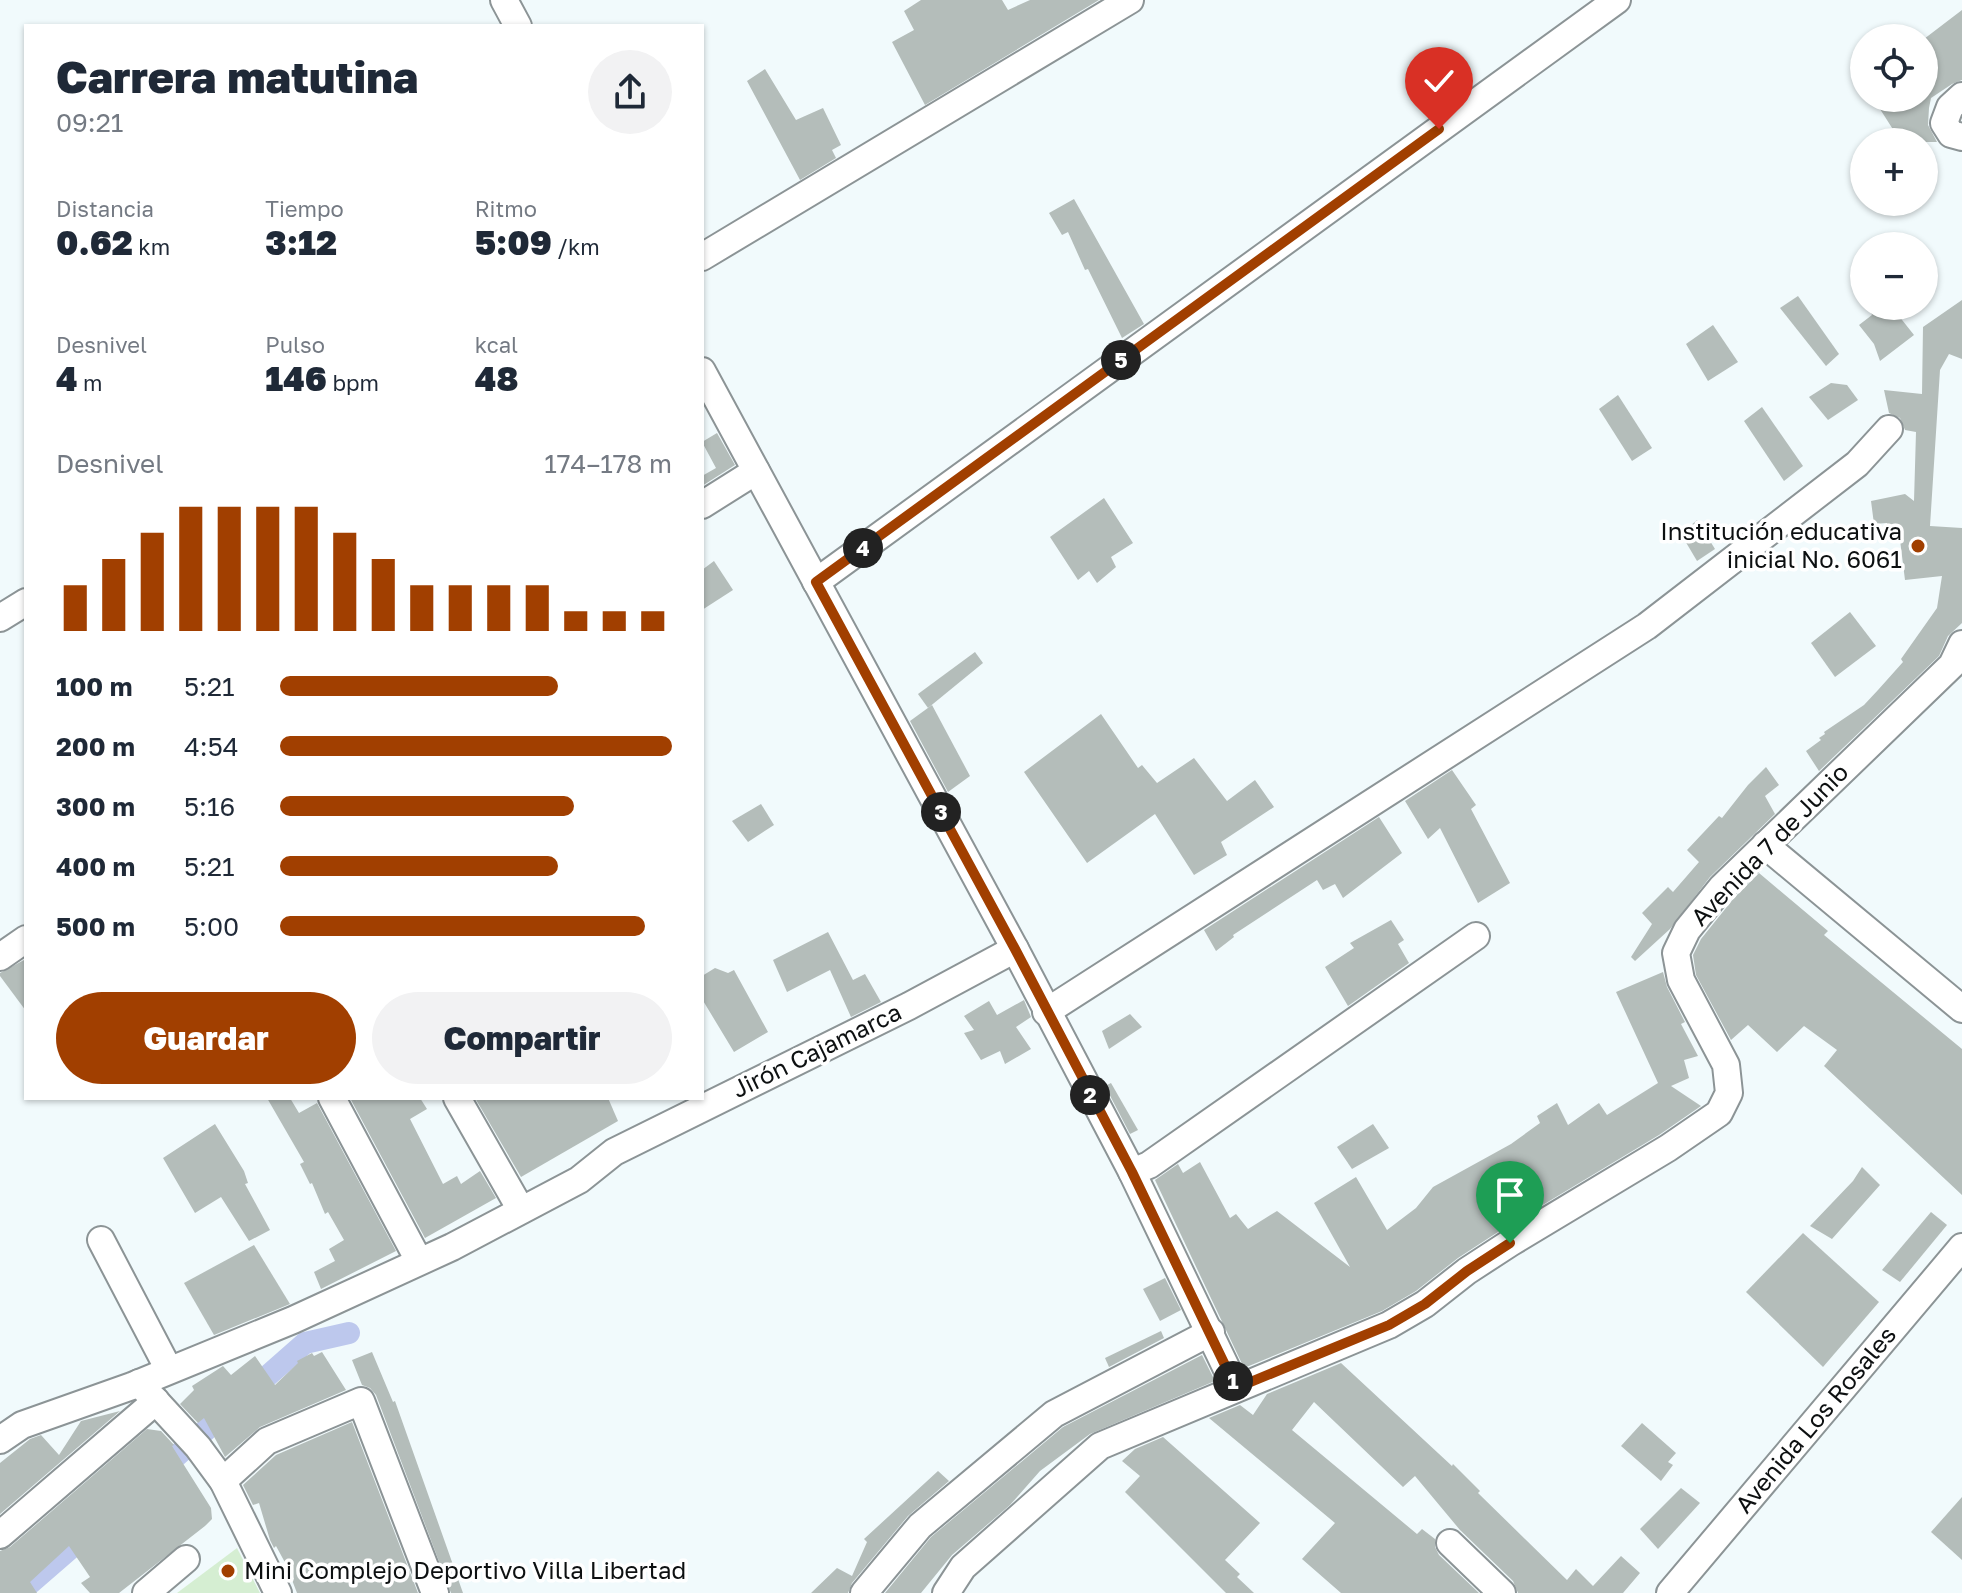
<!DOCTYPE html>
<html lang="es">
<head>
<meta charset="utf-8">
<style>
  :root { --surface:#fff; --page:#f2f2f3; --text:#1f2937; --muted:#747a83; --accent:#a13f00 }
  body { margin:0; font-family:"Golos Text",sans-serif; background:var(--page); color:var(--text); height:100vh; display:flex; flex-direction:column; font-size:30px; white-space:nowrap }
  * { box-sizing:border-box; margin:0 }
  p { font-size:26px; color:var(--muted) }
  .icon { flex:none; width:44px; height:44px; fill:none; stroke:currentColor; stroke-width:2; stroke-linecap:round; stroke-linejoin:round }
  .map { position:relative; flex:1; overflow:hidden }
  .sheet { position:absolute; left:24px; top:24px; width:680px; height:1076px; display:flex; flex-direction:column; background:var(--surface); border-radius:0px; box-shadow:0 2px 6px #0004 }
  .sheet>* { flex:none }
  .controls { position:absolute; left:1850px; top:24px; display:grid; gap:16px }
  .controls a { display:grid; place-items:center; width:88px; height:88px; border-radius:50%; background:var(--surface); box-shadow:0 2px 6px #0004; font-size:40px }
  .pin { position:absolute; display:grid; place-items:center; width:68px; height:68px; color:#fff; margin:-82px -34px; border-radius:50% 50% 50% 0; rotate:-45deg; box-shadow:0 0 8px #0007 }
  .pin .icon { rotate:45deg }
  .km { position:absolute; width:40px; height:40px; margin:-20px; border-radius:50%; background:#222; color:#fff; font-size:22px; line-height:40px; text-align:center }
  .round { display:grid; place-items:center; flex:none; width:84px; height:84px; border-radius:42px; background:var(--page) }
  .summary { display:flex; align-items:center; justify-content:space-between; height:136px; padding:0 32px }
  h1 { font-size:44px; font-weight:800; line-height:60px }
  .stats { display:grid; grid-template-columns:repeat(3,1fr); gap:12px; height:136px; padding:8px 32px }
  .stats div { display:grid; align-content:center }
  .stats b { font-size:34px; font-weight:800 }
  .stats small { font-size:22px; font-weight:400 }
  .stats p { font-size:22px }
  .chart { height:224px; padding:16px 32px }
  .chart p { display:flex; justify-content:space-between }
  .chart svg { width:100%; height:144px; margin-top:8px; stroke:var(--accent); stroke-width:6 }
  .cta { display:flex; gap:16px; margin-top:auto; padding:16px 32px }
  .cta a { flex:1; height:92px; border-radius:48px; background:var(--accent); color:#fff; font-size:32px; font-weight:800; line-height:92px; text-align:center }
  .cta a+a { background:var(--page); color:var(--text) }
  ul { padding:0 32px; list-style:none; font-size:26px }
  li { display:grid; grid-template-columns:128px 96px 1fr; align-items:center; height:60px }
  li i { height:20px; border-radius:10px; background:var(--accent) }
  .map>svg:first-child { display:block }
  .green { fill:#d5eed2 }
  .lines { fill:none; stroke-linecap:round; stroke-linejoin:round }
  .canal { stroke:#bdc8ed; stroke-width:22 }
  .building { fill:#b4bdba }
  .minor-casing { stroke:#8c9496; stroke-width:30 }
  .minor { stroke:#fff; stroke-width:26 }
  .route-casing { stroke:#fff; stroke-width:16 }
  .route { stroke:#a13f00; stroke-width:10 }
  .poi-dot { fill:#a13f00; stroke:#fff; stroke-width:3 }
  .labels { text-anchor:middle; stroke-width:7; stroke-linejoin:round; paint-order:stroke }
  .poi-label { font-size:24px; fill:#0d1011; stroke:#fff; text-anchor:end }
  .street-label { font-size:24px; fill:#0d1011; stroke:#fff }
</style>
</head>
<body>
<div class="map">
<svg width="1962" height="1593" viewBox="0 0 1962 1593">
  <rect width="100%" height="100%" fill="#f1fafc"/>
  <path class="green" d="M 237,1548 L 260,1593 L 177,1593 Z"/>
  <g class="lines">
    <g class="canal">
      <path d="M 156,1474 L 305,1343 L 349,1333"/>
      <path d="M 19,1593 L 94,1528"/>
    </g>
  </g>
  <g class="building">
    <path d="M 921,0 L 1002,0 L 1008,10 L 1030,0 L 1099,0 L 925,105 L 892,42 L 914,30 L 904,11 Z"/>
    <path d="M 1962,10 L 1962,80 L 1952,84 L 1931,98 L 1929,108 L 1928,125 L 1937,142 L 1901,142 L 1873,98 L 1924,98 L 1924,39 Z"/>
    <path d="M 765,69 L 796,120 L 823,108 L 841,145 L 832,150 L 836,158 L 800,180 L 747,81 Z"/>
    <path d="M 1074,199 L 1144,324 L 1122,338 L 1088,269 L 1085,270 L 1068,232 L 1062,235 L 1049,213 Z"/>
    <path d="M 1798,296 L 1839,354 L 1826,366 L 1780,308 Z"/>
    <path d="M 1962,300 L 1962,359 L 1949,354 L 1940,370 L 1930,526 L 1962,528 L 1962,623 L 1948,636 L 1939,656 L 1819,771 L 1806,751 L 1821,740 L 1819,738 L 1825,734 L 1824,732 L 1864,705 L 1878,690 L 1903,662 L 1901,659 L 1937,608 L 1942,576 L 1905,580 L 1900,540 L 1888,540 L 1887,523 L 1874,524 L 1871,501 L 1905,494 L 1914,501 L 1916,432 L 1905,430 L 1900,418 L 1889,413 L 1884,390 L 1922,394 L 1923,327 Z"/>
    <path d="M 1868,306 L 1891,306 L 1914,335 L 1880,361 L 1874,344 L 1859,325 L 1872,315 Z"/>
    <path d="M 1713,325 L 1738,362 L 1708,381 L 1686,344 Z"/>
    <path d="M 1831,383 L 1847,385 L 1858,400 L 1828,420 L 1809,397 Z"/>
    <path d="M 1618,395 L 1652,448 L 1632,461 L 1599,409 Z"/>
    <path d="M 1762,407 L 1803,466 L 1784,481 L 1744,421 Z"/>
    <path d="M 717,433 L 735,465 L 702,486 L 702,476 L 716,468 L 702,442 Z"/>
    <path d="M 1104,498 L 1133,543 L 1111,557 L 1116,567 L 1097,583 L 1089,571 L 1078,580 L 1050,537 Z"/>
    <path d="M 1697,520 L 1715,549 L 1697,561 L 1681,534 Z"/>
    <path d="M 714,561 L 733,590 L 702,610 L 702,570 Z"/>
    <path d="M 1850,612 L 1876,646 L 1835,677 L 1811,643 Z"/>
    <path d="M 975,652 L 983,663 L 928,708 L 918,694 Z"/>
    <path d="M 932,705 L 970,776 L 948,792 L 910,721 Z"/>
    <path d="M 1101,714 L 1138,768 L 1142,765 L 1157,783 L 1194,758 L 1227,801 L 1255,780 L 1274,807 L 1221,842 L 1227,855 L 1194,875 L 1155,814 L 1087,863 L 1024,772 Z"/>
    <path d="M 1766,767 L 1779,785 L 1765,796 L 1775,814 L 1710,877 L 1670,929 L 1635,961 L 1631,957 L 1652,924 L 1642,913 L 1668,887 L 1673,892 L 1699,862 L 1687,850 L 1719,816 L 1722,818 L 1748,785 Z"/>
    <path d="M 1452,770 L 1476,805 L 1471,809 L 1510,883 L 1478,903 L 1440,828 L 1428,839 L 1405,801 Z"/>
    <path d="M 761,804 L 774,825 L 748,842 L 732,821 Z"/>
    <path d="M 1379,817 L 1402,853 L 1343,898 L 1335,884 L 1323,890 L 1317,880 L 1233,935 L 1234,937 L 1216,951 L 1204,930 Z"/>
    <path d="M 1759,873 L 1828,931 L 1824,935 L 1962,1049 L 1962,1195 L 1824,1066 L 1837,1050 L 1804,1026 L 1777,1052 L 1748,1025 L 1731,1040 L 1696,975 L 1693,955 L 1701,939 L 1734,898 Z"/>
    <path d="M 1391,920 L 1404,940 L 1398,944 L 1409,963 L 1348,1006 L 1325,967 L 1354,948 L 1350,943 Z"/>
    <path d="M 828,932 L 853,980 L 865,974 L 881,1002 L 851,1017 L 830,970 L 787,992 L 773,960 Z"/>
    <path d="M 24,960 L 26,964 L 26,1011 L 0,976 L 0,973 Z"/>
    <path d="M 715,968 L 728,973 L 734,970 L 768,1032 L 734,1052 L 702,999 L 702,976 Z"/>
    <path d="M 1663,972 L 1667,987 L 1685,1022 L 1681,1024 L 1698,1056 L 1684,1060 L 1689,1078 L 1671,1086 L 1701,1106 L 1659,1135 L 1501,1230 L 1458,1258 L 1416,1291 L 1382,1311 L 1244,1368 L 1155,1180 L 1178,1164 L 1183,1173 L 1200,1162 L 1230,1218 L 1236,1214 L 1248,1229 L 1277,1211 L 1350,1267 L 1314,1203 L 1356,1177 L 1387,1230 L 1416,1208 L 1433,1187 L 1511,1144 L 1540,1123 L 1537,1116 L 1557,1103 L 1568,1125 L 1599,1103 L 1607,1115 L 1658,1083 L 1616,992 Z"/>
    <path d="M 1024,1000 L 1031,1017 L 1016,1027 L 1031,1049 L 1005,1064 L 1000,1051 L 981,1060 L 964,1033 L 974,1030 L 964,1016 L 989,1001 L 997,1015 Z"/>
    <path d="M 1130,1014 L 1142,1027 L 1109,1049 L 1102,1031 Z"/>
    <path d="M 1111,1083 L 1138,1130 L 1130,1134 L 1105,1086 Z"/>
    <path d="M 267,1098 L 290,1098 L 299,1113 L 317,1103 L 396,1251 L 321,1289 L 314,1272 L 335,1261 L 329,1249 L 344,1240 L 328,1212 L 325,1214 L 312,1183 L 310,1184 L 300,1164 L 304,1162 Z"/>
    <path d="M 350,1098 L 420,1098 L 427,1109 L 410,1119 L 443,1184 L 457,1176 L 461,1184 L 480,1171 L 496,1198 L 425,1238 Z"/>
    <path d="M 475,1098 L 608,1098 L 618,1121 L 521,1177 Z"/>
    <path d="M 215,1124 L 244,1171 L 248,1183 L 245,1184 L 270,1230 L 249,1241 L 221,1197 L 195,1213 L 163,1158 Z"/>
    <path d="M 1373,1124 L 1389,1148 L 1352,1169 L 1337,1147 Z"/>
    <path d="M 1862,1167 L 1880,1185 L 1832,1239 L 1810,1226 L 1853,1181 Z"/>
    <path d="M 1931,1212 L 1947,1225 L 1900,1282 L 1882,1270 Z"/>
    <path d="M 1803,1233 L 1879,1302 L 1823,1367 L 1746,1292 Z"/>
    <path d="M 254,1245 L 290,1304 L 214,1335 L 184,1283 Z"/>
    <path d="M 1165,1278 L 1181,1310 L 1160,1321 L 1143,1289 Z"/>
    <path d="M 1161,1331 L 1164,1338 L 1109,1367 L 1105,1358 Z"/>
    <path d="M 322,1352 L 346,1390 L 260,1427 L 225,1457 L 204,1418 L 198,1423 L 180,1404 L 194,1390 L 192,1386 L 223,1366 L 231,1375 L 255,1356 L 275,1385 L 298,1363 L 297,1361 L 312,1353 L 314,1356 Z"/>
    <path d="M 372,1352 L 393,1402 L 395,1401 L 463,1593 L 451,1593 L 376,1395 L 370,1388 L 362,1385 L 352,1360 Z"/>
    <path d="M 1202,1355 L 1215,1381 L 1090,1434 L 1040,1471 L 1010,1505 L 952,1555 L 921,1593 L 885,1593 L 931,1537 L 1063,1427 Z"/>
    <path d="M 1341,1363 L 1452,1466 L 1453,1464 L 1480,1491 L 1478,1493 L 1567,1580 L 1576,1569 L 1593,1586 L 1621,1556 L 1640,1573 L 1623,1593 L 1518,1593 L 1513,1581 L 1460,1530 L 1415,1476 L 1403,1487 L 1314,1402 L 1292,1430 L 1417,1534 L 1422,1529 L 1435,1539 L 1435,1547 L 1439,1555 L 1479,1593 L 1341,1593 L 1302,1559 L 1335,1523 L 1209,1418 L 1240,1405 L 1253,1415 L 1267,1394 Z"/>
    <path d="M 120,1411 L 0,1514 L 0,1463 L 30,1439 L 41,1435 L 59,1455 L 81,1421 Z"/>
    <path d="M 352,1422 L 418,1593 L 297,1593 L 292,1580 L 294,1579 L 276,1546 L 274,1548 L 270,1540 L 259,1503 L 253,1505 L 243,1485 L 276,1455 Z"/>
    <path d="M 1642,1423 L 1676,1453 L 1668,1462 L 1673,1465 L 1661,1481 L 1621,1446 Z"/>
    <path d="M 147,1429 L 161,1431 L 174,1445 L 172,1446 L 211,1508 L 212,1519 L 205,1526 L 119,1593 L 90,1593 L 81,1583 L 90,1577 L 69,1546 L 30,1582 L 37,1593 L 0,1593 L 0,1551 L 10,1547 Z"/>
    <path d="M 1163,1437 L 1260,1523 L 1225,1560 L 1240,1574 L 1237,1577 L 1254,1593 L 1226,1593 L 1125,1492 L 1140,1476 L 1122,1461 L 1135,1449 Z"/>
    <path d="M 938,1471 L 949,1481 L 908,1516 L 852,1583 L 848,1593 L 811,1593 L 837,1568 L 852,1576 L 867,1542 L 864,1539 Z"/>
    <path d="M 1681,1488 L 1700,1503 L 1658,1549 L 1640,1529 Z"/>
    <path d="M 1962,1497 L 1962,1560 L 1931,1532 Z"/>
  </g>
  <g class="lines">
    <defs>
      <g id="minor">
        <path d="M 504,0 L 518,26"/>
        <path d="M 1962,96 L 1950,107 L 1944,123 L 1951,134 L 1962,137"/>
        <path d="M 702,257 L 1130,0"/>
        <path d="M 702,371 L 1015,949 L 1132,1172 L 1236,1388"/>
        <path d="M 702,505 L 756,471"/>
        <path d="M 816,582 L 1617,0"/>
        <path d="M 0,618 L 26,602"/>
        <path d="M 1765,845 L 1962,1009"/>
        <path d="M 0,957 L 26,939"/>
        <path d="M 1046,1012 L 1647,626 L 1857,464 L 1889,429"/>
        <path d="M 332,1098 L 419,1261"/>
        <path d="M 457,1098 L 521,1210"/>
        <path d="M 1132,1172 L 1149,1165 L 1476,936"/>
        <path d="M 101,1240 L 169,1370"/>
        <path d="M 139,1383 L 198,1447 L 223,1481 L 278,1593"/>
        <path d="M 0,1440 L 22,1425 L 132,1386 L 293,1320 L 452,1247 L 579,1180 L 614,1152 L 909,1006 L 1015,949"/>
        <path d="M 223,1481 L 267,1441 L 361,1401 L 435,1593"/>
        <path d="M 0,1535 L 156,1401"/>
        <path d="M 1450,1543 L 1502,1593"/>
        <path d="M 146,1593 L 186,1559"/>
        <path d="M 864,1593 L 920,1526 L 1054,1414 L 1211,1332"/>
        <path d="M 946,1593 L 963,1567 L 1100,1446 L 1389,1325 L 1425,1304 L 1467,1271 L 1510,1243 L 1668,1148 L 1719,1113 L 1729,1093 L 1726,1065 L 1681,980 L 1676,953 L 1687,930 L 1722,887 L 1952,665 L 1962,644"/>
        <path d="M 1670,1593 L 1962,1247"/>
      </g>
    </defs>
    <use href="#minor" class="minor-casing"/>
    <use href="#minor" class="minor"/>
  </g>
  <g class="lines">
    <defs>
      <path id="route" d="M 1439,129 L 816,582 L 1015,949 L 1132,1172 L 1236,1388 L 1389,1325 L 1425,1304 L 1467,1271 L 1510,1243"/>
    </defs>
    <use href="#route" class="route-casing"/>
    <use href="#route" class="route"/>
  </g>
  <g class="poi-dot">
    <circle cx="1918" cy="546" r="8"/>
    <circle cx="228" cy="1571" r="8"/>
  </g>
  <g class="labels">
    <g class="poi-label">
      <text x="1902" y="540">Institución educativa<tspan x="1902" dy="28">inicial No. 6061</tspan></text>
      <text x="244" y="1579" text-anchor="start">Mini Complejo Deportivo Villa Libertad</text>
    </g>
    <g class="street-label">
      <text transform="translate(1770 845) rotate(-46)" y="8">Avenida 7 de Junio</text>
      <text transform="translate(817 1051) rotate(-26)" y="8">Jirón Cajamarca</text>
      <text transform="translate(1816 1420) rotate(-50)" y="8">Avenida Los Rosales</text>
    </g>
  </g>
</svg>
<div class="controls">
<a><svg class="icon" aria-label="locate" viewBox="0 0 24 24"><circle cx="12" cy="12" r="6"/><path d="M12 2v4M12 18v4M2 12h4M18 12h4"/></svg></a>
<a>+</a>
<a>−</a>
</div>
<div class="pin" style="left:1510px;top:1243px;background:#1e9e55"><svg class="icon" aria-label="arrive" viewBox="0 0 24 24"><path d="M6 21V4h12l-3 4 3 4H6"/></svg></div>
<div class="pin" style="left:1439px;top:129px;background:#d93025"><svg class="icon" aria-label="check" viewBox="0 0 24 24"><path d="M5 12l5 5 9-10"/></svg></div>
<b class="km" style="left:1233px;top:1381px">1</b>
<b class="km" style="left:1090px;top:1095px">2</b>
<b class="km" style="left:941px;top:812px">3</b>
<b class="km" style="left:863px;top:548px">4</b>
<b class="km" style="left:1121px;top:360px">5</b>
<section class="sheet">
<div class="summary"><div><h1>Carrera matutina</h1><p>09:21</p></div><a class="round"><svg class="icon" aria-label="share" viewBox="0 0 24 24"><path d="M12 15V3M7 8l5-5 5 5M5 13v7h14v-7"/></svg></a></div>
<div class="stats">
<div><p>Distancia</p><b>0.62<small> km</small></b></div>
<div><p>Tiempo</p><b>3:12</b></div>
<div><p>Ritmo</p><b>5:09<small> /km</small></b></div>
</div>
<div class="stats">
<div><p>Desnivel</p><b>4<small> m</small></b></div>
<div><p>Pulso</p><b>146<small> bpm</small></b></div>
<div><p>kcal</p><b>48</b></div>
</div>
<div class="chart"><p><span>Desnivel</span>174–178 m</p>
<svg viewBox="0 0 160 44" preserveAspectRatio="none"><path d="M5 44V30M15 44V22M25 44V14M35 44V6M45 44V6M55 44V6M65 44V6M75 44V14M85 44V22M95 44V30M105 44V30M115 44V30M125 44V30M135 44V38M145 44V38M155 44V38"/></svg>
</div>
<ul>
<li><b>100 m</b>5:21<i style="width:71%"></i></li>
<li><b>200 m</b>4:54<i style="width:100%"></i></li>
<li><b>300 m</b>5:16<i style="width:75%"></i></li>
<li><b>400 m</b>5:21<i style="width:71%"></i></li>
<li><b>500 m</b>5:00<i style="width:93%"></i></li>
</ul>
<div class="cta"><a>Guardar</a><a>Compartir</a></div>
</section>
</div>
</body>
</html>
